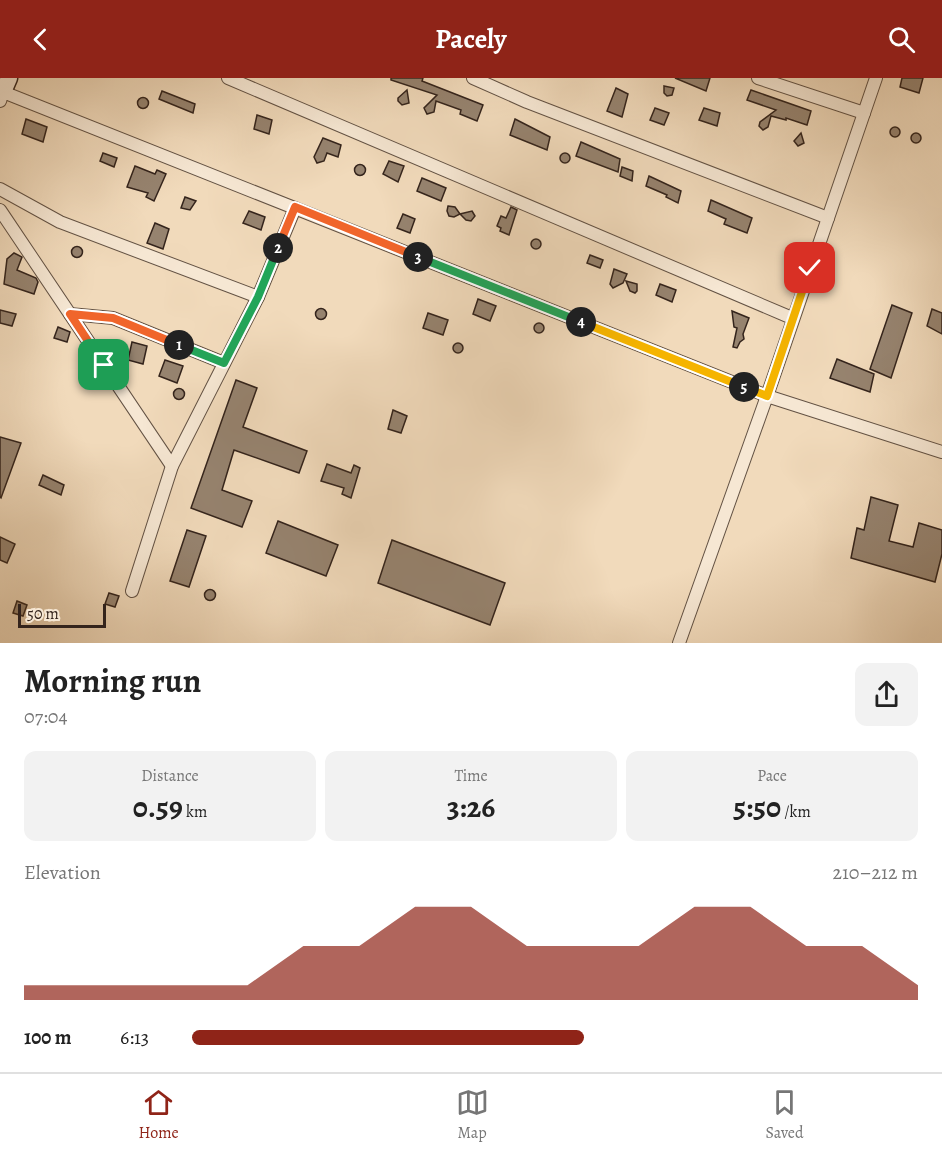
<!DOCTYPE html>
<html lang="en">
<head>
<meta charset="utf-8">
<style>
  :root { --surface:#fff; --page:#f2f2f2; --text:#222; --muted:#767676; --line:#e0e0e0; --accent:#8f2418 }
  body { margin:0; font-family:Alegreya,serif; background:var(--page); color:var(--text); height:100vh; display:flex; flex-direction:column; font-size:22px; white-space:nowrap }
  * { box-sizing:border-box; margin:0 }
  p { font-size:20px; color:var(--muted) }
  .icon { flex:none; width:33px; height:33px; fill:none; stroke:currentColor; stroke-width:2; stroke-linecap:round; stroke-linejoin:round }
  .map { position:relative; height:565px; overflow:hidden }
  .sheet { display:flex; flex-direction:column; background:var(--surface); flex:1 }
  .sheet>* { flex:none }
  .scale { position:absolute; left:18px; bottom:15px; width:88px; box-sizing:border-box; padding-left:6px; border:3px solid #34241c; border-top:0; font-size:16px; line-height:21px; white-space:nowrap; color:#34241c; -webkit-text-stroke:4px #f6e7d3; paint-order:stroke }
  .pin { position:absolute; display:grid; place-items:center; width:51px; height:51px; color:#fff; margin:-26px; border-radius:12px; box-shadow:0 3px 9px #0006 }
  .km { position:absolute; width:30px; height:30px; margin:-15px; border-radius:50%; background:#222; color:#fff; font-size:16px; line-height:30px; text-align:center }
  .round { display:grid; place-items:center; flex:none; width:63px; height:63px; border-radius:12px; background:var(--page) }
  .summary { display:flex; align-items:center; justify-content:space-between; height:102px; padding:0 24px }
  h1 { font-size:33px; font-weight:700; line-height:45px }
  .metrics { display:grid; grid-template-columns:repeat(3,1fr); gap:9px; height:102px; padding:6px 24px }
  .metrics div { display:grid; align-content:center; border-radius:12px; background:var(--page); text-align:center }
  .metrics b { font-size:30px; font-weight:700 }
  .metrics small { font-size:16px; font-weight:400 }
  .metrics p { font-size:16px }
  .chart { height:168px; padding:12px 24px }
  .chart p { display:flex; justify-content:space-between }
  .chart svg { width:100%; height:108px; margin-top:6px; fill:var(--accent); opacity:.7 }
  ul { padding:0 24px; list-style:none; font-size:20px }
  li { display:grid; grid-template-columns:96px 72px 1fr; align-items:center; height:45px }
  li i { height:15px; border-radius:8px; background:var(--accent) }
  header { display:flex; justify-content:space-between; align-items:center; height:78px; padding:0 24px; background:var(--accent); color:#fff; font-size:27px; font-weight:700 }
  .dock { display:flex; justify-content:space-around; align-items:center; height:84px; border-top:2px solid var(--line); background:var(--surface); font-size:16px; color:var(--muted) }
  .dock a { display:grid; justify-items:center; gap:3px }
  .dock .current { color:var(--accent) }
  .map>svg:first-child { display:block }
  .building { fill:#96836f; stroke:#34241c; stroke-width:1.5 }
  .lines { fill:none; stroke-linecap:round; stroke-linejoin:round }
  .street-casing { stroke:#635244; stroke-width:14 }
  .secondary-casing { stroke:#34241c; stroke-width:19 }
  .street { stroke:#f6e7d3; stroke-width:12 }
  .secondary { stroke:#f6e7d3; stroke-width:16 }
  .split-1-casing { stroke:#fff; stroke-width:12 }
  .split-2-casing { stroke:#fff; stroke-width:12 }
  .split-3-casing { stroke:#fff; stroke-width:12 }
  .split-4-casing { stroke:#fff; stroke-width:12 }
  .split-5-casing { stroke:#fff; stroke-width:12 }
  .split-6-casing { stroke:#fff; stroke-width:12 }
  .split-1 { stroke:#f0652b; stroke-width:8 }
  .split-2 { stroke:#22a559; stroke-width:8 }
  .split-3 { stroke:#f0652b; stroke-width:8 }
  .split-4 { stroke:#22a559; stroke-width:8 }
  .split-5 { stroke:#f5b400; stroke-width:8 }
  .split-6 { stroke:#f5b400; stroke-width:8 }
</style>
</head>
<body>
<header><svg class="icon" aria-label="back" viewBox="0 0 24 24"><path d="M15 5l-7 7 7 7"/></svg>Pacely<svg class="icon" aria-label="search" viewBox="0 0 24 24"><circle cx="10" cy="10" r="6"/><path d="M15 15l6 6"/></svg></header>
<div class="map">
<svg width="942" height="565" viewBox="0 0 942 565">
  <rect width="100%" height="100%" fill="#f1dabb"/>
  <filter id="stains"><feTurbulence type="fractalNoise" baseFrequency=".00333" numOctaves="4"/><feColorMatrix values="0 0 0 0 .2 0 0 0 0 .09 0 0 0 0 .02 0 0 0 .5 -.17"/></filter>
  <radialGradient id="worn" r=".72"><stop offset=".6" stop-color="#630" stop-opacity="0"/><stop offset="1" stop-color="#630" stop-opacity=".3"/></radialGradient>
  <g class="building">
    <path d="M 391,0 L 423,0 L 422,3 L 483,27 L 477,43 L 460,36 L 461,32 L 436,23 L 434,34 L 427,36 L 424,30 L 437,17 L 391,2 Z"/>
    <path d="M 675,0 L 710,0 L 706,13 Z"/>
    <path d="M 902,0 L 923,0 L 919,15 L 900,9 Z"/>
    <path d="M 664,8 L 674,10 L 672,17 L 667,18 L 664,15 Z"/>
    <path d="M 616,10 L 628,16 L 622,39 L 607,33 Z"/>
    <path d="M 407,12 L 409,25 L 402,27 L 398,23 L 398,20 Z"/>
    <path d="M 751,12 L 811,33 L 807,47 L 786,40 L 786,42 L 771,38 L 768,49 L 763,52 L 759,48 L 760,44 L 776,32 L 747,22 Z"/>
    <path d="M 162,13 L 195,26 L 193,35 L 159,21 Z"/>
    <circle cx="143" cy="25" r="5.5"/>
    <path d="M 655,30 L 669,35 L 664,47 L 650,42 Z"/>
    <path d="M 704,30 L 720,35 L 717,48 L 699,42 Z"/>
    <path d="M 257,37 L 272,42 L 269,56 L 254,51 Z"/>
    <path d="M 26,41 L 47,49 L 43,64 L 22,56 Z"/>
    <path d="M 515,41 L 550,59 L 547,72 L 510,57 Z"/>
    <circle cx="895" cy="54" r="5"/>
    <path d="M 801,55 L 804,65 L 798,68 L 794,63 Z"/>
    <circle cx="916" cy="60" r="5"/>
    <path d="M 323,60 L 341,67 L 338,79 L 327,75 L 324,83 L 317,85 L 314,79 Z"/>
    <path d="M 581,64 L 620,81 L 618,94 L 576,78 Z"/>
    <path d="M 103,75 L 117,80 L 114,89 L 100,83 Z"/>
    <circle cx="565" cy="80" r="5"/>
    <path d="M 389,83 L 404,88 L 398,104 L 383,96 Z"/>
    <circle cx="360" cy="92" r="5.5"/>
    <path d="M 135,88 L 155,96 L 157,92 L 166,96 L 154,123 L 146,119 L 148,115 L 127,109 Z"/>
    <path d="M 622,89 L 633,93 L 632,103 L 620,98 Z"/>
    <path d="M 649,98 L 681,113 L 678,125 L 666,119 L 667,117 L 646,108 Z"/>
    <path d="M 422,100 L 446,110 L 441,123 L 417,113 Z"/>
    <path d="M 185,119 L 196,123 L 190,132 L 181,130 Z"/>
    <path d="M 711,122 L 752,140 L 747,155 L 724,146 L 726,141 L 708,133 Z"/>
    <path d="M 448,128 L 455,129 L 460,136 L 454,139 L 449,138 L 447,133 Z"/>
    <path d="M 511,129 L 517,132 L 509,157 L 500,153 L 501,150 L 497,148 L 501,138 L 506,140 Z"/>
    <path d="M 249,133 L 265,139 L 261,152 L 243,145 Z"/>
    <path d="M 472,133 L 475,138 L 471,143 L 466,142 L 460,136 Z"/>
    <path d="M 403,136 L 415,141 L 410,155 L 397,150 Z"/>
    <path d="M 155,145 L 169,151 L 163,171 L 147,165 Z"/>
    <circle cx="536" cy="166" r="5"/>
    <circle cx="77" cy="174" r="5.5"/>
    <path d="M 14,175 L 22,179 L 17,192 L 36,200 L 38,204 L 34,216 L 4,206 L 7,181 Z"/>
    <path d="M 590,177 L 603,182 L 600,190 L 587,185 Z"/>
    <path d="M 614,191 L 627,196 L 623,205 L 613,210 L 610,206 Z"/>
    <path d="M 626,203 L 637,206 L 637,213 L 635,215 L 630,213 Z"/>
    <path d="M 660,206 L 676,212 L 672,224 L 656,217 Z"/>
    <path d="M 478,221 L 496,228 L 490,243 L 473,236 Z"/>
    <path d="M 892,227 L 912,235 L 891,300 L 870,291 Z"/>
    <circle cx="321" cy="236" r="5.5"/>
    <path d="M 932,231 L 942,235 L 942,256 L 927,248 Z"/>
    <path d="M 0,232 L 16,236 L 12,248 L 0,245 Z"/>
    <path d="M 732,233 L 749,240 L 743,256 L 744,261 L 740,264 L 737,270 L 733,269 L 737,250 L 734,249 Z"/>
    <path d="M 428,235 L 448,242 L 443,257 L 423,250 Z"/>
    <circle cx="539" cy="250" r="5"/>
    <path d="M 58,249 L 70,254 L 67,264 L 54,260 Z"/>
    <path d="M 132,264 L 147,268 L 143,286 L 128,282 Z"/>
    <circle cx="458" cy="270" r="5"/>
    <path d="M 837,281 L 874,296 L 870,314 L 830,300 Z"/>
    <path d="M 165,282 L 183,288 L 177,305 L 159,298 Z"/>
    <path d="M 236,302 L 257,310 L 243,349 L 307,373 L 299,395 L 234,372 L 222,412 L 252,423 L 242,449 L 191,430 Z"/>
    <circle cx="179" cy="316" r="5.5"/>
    <path d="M 393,332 L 407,338 L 401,355 L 388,351 Z"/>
    <path d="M 0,359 L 21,365 L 1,420 L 0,419 Z"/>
    <path d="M 327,386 L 351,395 L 354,387 L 360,390 L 351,420 L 342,416 L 344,410 L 321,403 Z"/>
    <path d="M 43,397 L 64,407 L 61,417 L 39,407 Z"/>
    <path d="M 871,419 L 898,427 L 889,463 L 913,469 L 919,445 L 942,452 L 942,476 L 935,504 L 851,480 L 857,450 L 864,452 Z"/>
    <path d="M 278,443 L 338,467 L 326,498 L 266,475 Z"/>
    <path d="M 187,452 L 206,458 L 189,509 L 170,503 Z"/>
    <path d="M 0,459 L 15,466 L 7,485 L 0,482 Z"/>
    <path d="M 392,462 L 505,505 L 490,547 L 378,505 Z"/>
    <circle cx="210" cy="517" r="5.5"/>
    <path d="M 109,515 L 119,518 L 115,529 L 105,526 Z"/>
    <path d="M 17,523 L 27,527 L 23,538 L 13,535 Z"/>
  </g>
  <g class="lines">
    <defs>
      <g id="street">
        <path d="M 228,0 L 792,240"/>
        <path d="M 473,0 L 527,24 L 828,140"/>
        <path d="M 758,0 L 864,35"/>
        <path d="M 0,23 L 3,14 L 767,318 L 876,0"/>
        <path d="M 0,111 L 60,144 L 258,219"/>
        <path d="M 0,132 L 172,388"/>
        <path d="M 70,236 L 113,240 L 224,285"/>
        <path d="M 132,513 L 172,388 L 258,219 L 295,130"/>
        <path d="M 679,565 L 767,318 L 942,374"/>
      </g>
      <path id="secondary" d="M 0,12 L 3,14 L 9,0"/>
    </defs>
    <use href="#street" class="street-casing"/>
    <use href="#secondary" class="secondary-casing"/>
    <use href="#street" class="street"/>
    <use href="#secondary" class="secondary"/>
  </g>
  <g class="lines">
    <defs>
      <path id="split-1" d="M 104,287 L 70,236 L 113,240 L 179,267"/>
      <path id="split-2" d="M 179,267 L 224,285 L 258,219 L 278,170"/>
      <path id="split-3" d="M 278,170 L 295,129 L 418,179"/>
      <path id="split-4" d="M 418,179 L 581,244"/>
      <path id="split-5" d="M 581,244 L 744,309"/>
      <path id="split-6" d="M 744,309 L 767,318 L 810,190"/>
    </defs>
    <use href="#split-1" class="split-1-casing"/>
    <use href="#split-2" class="split-2-casing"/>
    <use href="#split-3" class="split-3-casing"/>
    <use href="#split-4" class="split-4-casing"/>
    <use href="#split-5" class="split-5-casing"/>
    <use href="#split-6" class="split-6-casing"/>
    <use href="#split-1" class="split-1"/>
    <use href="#split-2" class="split-2"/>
    <use href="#split-3" class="split-3"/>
    <use href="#split-4" class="split-4"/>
    <use href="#split-5" class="split-5"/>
    <use href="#split-6" class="split-6"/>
  </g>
  <rect width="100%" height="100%" filter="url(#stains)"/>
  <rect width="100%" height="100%" fill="url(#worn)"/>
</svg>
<div class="scale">50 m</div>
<div class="pin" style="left:104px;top:287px;background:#1e9e55"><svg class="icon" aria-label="arrive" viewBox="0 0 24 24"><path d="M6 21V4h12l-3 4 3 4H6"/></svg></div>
<div class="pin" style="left:810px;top:190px;background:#d93025"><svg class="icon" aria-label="check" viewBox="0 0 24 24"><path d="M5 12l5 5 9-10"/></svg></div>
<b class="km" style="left:179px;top:267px">1</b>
<b class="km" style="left:278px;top:170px">2</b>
<b class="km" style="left:418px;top:179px">3</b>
<b class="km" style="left:581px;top:244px">4</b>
<b class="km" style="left:744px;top:309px">5</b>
</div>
<section class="sheet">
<div class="summary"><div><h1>Morning run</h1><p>07:04</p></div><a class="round"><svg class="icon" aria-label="share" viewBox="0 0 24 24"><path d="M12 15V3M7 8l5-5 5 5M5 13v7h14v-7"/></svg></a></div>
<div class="metrics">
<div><p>Distance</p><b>0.59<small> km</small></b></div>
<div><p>Time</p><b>3:26</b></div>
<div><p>Pace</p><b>5:50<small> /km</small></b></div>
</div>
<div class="chart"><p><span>Elevation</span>210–212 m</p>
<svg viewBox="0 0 160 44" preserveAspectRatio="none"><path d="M0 44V38L10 38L20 38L30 38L40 38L50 22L60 22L70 6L80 6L90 22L100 22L110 22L120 6L130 6L140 22L150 22L160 38V44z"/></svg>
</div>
<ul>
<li><b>100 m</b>6:13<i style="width:54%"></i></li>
</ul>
</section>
<nav class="dock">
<a class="current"><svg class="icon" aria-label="home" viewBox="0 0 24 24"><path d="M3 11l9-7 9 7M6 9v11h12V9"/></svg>Home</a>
<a><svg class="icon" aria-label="map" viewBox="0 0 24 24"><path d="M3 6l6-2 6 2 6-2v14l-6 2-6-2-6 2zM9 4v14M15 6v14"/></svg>Map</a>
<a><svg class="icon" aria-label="saved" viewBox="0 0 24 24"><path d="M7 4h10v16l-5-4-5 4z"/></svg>Saved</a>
</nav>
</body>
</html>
